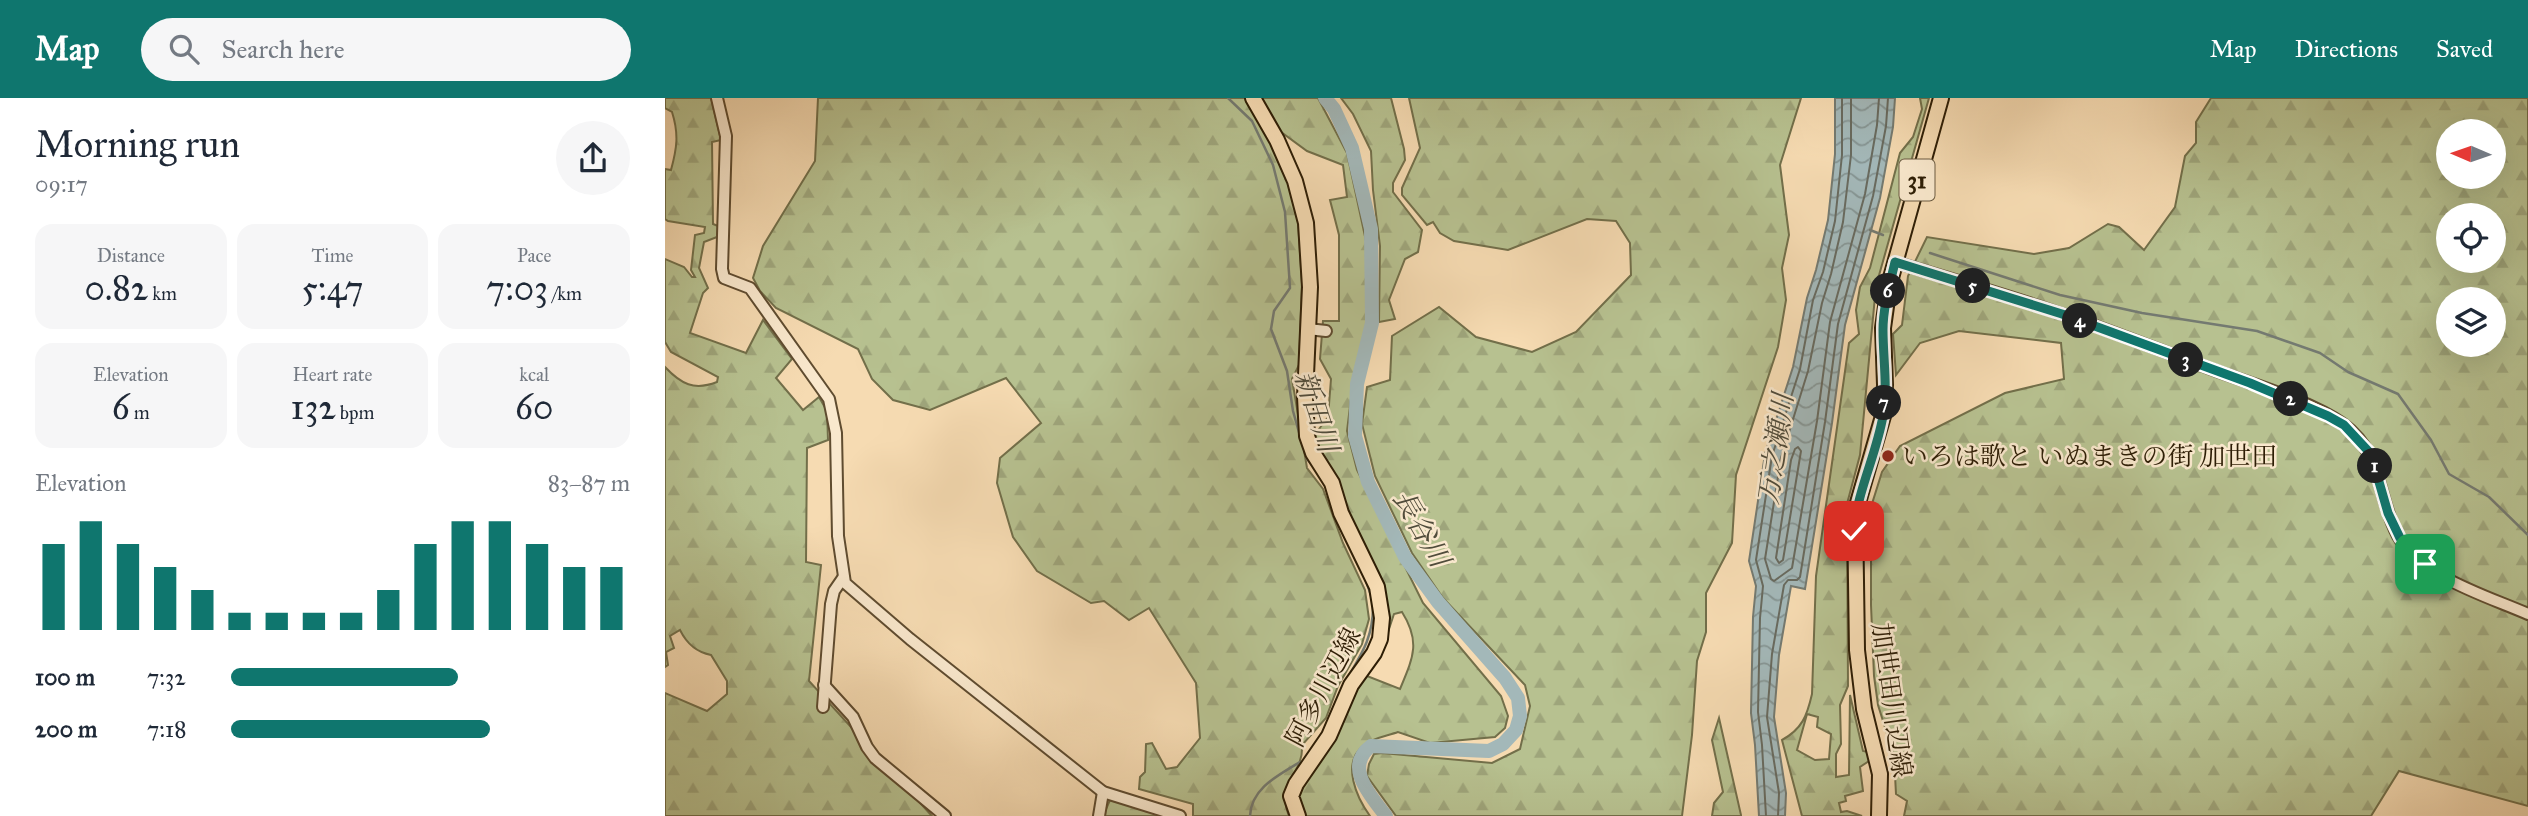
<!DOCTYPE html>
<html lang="en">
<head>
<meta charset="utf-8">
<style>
  :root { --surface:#fff; --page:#f6f6f7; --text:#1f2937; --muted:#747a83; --accent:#0f766e }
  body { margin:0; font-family:"IM FELL Great Primer","Noto Serif JP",serif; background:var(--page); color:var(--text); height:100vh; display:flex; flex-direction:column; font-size:26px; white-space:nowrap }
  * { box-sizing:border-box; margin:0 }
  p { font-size:23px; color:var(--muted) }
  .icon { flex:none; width:38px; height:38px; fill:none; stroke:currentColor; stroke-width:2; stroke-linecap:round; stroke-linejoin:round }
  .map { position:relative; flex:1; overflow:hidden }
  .details { display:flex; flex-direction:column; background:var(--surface); width:665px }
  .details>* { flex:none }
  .needle { width:46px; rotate:272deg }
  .buttons { position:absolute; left:1771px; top:21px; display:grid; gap:14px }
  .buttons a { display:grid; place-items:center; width:70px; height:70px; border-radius:50%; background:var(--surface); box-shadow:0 7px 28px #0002; font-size:35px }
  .pin { position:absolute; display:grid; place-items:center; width:60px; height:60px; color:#fff; margin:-30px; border-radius:14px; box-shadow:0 4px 10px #0006 }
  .km { position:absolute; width:35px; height:35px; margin:-18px; border-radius:50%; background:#222; color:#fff; font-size:19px; line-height:35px; text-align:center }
  .round { display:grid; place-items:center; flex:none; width:74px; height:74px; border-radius:37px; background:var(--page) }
  .summary { display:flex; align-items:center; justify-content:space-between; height:119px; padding:0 35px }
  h1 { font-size:38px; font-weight:600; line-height:52px }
  .figures { display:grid; grid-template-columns:repeat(3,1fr); gap:10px; height:119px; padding:7px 35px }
  .figures div { display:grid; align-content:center; border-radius:18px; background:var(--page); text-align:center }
  .figures b { font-size:35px; font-weight:600 }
  .figures small { font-size:19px; font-weight:400 }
  .figures p { font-size:19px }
  .chart { height:196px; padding:14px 35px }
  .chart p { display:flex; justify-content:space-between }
  .chart svg { width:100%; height:126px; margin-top:7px; stroke:var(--accent); stroke-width:6 }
  ul { padding:0 35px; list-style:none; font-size:23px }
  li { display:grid; grid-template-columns:112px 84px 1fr; align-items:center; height:52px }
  li i { height:18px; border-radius:9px; background:var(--accent) }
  header { display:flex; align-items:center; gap:42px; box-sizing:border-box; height:98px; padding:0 35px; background:var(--accent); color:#fff }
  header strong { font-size:33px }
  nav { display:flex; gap:38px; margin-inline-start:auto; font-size:24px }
  .search { width:490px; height:63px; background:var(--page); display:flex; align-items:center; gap:18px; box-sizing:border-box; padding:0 24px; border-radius:38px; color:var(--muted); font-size:26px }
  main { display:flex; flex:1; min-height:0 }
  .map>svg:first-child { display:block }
  .forest { fill:url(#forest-firs); stroke:#726f4a; stroke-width:2; fill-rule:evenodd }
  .water { fill:url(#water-waves); stroke:#747a71; stroke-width:2 }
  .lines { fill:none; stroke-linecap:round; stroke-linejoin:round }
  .shore { stroke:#686a5f; stroke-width:2 }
  .stream { stroke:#747a71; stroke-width:2.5 }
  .river { stroke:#a3b8b9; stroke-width:14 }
  .minor-casing { stroke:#5f4c30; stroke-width:14 }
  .major-casing { stroke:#2d1d05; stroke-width:18 }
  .minor { stroke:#f9e8cd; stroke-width:10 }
  .major { stroke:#f6dbb2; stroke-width:14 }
  .route-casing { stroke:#fff; stroke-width:14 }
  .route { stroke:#0f766e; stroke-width:9 }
  .poi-dot { fill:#8f2418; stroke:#f9e8cd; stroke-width:2.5 }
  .labels { text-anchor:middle; stroke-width:5; stroke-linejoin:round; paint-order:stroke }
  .shield { fill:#f9e8cd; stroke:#6a5a41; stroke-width:2 }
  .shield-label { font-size:24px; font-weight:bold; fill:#2d1d05 }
  .poi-label { font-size:26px; fill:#2d1d05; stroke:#f9e8cd; text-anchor:start }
  .street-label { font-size:26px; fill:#2d1d05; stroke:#f9e8cd }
  .water-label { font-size:28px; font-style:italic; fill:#504c3b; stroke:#f9e8cd }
</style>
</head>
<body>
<header>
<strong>Map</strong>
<div class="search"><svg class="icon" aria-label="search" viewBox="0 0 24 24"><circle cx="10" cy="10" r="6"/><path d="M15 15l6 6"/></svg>Search here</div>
<nav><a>Map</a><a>Directions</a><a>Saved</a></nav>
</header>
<main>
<section class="details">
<div class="summary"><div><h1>Morning run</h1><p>09:17</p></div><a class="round"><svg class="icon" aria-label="share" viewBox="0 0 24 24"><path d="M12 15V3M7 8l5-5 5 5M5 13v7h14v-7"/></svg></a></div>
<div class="figures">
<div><p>Distance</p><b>0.82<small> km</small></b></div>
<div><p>Time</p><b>5:47</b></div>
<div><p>Pace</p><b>7:03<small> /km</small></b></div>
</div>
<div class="figures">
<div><p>Elevation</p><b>6<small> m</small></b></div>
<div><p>Heart rate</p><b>132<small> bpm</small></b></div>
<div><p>kcal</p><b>60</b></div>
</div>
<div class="chart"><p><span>Elevation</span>83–87 m</p>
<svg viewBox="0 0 160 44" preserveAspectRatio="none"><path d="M5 44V14M15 44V6M25 44V14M35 44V22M45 44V30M55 44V38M65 44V38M75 44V38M85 44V38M95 44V30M105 44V14M115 44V6M125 44V6M135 44V14M145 44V22M155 44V22"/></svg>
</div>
<ul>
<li><b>100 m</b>7:32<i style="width:57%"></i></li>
<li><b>200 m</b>7:18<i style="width:65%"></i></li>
</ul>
</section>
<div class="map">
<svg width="1863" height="718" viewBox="0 0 1863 718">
  <defs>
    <pattern id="forest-firs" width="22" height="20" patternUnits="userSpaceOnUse" patternTransform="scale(1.75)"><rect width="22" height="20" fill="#b7c190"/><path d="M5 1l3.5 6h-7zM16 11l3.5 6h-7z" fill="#9ea57b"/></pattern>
    <pattern id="water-waves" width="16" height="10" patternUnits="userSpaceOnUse" patternTransform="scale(1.75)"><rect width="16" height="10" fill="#a3b8b9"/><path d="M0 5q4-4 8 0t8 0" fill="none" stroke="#859594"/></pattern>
  </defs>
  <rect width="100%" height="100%" fill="#f6dbb2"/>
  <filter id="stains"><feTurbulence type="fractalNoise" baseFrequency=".00286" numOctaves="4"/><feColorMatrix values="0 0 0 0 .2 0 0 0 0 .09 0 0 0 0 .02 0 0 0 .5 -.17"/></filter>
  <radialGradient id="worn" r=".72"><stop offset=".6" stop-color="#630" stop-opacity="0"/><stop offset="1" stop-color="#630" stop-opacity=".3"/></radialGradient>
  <g class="forest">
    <path d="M 0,0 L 46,0 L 56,42 L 47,44 L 48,126 L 53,128 L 52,139 L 39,144 L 34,170 L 43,190 L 38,195 L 25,235 L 81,255 L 98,222 L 127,261 L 111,280 L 138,312 L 154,299 L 162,313 L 163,342 L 142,350 L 141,464 L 156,467 L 144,583 L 267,718 L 0,718 L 0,595 L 42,613 L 62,596 L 62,583 L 46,557 C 31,554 22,546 15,532 L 5,538 L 9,550 L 1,554 L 3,567 L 0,569 L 0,269 C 16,286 29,293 52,284 L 53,279 L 6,254 L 0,244 L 0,161 L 19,169 L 27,179 L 30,179 L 26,172 L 30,137 L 39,135 L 40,129 L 3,123 L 0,121 L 0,71 L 6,72 C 12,50 14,36 7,14 L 0,10 Z"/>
    <path d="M 153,0 L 581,0 L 608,49 L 623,84 L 633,124 L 637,186 L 634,267 L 627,281 L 642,370 L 658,391 L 678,445 L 700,492 L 704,521 L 697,546 L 673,588 L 661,620 L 637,647 C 639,678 610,682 624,718 L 528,718 L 528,706 L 474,691 L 475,679 L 480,674 L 481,646 L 487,645 L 501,671 L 512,669 L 535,640 L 531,585 L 484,510 L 464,522 L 439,503 L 426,505 L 372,473 L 348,439 L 332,385 L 335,360 L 376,325 L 341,280 L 265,312 L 228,302 L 207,281 L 193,251 L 111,210 L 95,193 L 88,180 L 98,148 L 150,63 Z"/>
    <path d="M 592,0 L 653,0 L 682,55 L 701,143 L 703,220 L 688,284 L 682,333 L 692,372 L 758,505 L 836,598 L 843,618 L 840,630 L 830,639 L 765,645 L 733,634 C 722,638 706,640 698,648 C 676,666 692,700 705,718 L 640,718 L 634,702 L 634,687 L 697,576 L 735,591 C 748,560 756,544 737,514 L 729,516 L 722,537 L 719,489 L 648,339 L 663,319 L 666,281 L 655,261 L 658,223 L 674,223 L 674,137 L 665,102 L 682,99 L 678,67 L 642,53 L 612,31 Z"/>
    <path d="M 676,0 L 726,0 L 739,51 L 740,62 L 728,85 L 728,94 L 757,132 L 753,154 L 740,161 L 724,202 L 730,221 L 714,224 L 715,148 L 708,92 L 706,53 L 688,16 Z"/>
    <path d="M 744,0 L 1136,0 L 1115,67 L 1124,137 L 1117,170 L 1121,202 L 1113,249 L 1071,377 L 1067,445 L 1041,495 L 1041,534 L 1032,563 L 1027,637 L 1017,718 L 731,718 L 702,678 L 704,666 L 709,656 L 717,655 L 827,665 L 855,651 L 865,608 L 860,587 L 778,500 L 747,455 L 710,378 L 697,326 L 702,289 L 725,282 L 727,238 L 774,209 L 811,239 L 867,254 L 911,234 L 966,177 L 965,145 L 951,123 L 922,121 L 843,152 L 789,143 L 775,135 L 768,124 L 762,127 L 737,97 L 737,90 L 755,50 Z"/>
    <path d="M 1255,0 L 1264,0 L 1211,188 L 1195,357 L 1182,406 L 1183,588 L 1175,607 L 1176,646 L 1171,656 L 1171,679 L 1184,677 L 1185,597 L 1198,653 L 1203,654 L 1204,663 L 1195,669 L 1198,693 L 1180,698 L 1181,703 L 1174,705 L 1176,714 L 1182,713 L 1197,718 L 1137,718 L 1117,642 C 1137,631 1142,618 1147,596 L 1151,478 L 1184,245 L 1194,236 L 1191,212 L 1195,189 L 1205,170 L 1235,55 L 1248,39 L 1257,11 ZM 1142,616 L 1153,619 L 1152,629 L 1166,636 L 1164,661 L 1150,662 L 1132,652 Z"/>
    <path d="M 1546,0 L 1863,0 L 1863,708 L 1734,673 L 1706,718 L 1239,718 L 1242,703 L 1231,696 L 1229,658 L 1213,607 L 1209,578 L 1206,507 L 1206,409 L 1217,374 L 1235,348 L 1340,295 L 1399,281 L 1396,245 L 1294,233 L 1255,245 L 1231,277 L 1228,236 L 1237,227 L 1243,178 L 1262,139 L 1369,156 L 1404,150 L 1443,126 L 1454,129 L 1479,152 L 1510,109 L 1520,58 L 1531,45 L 1531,24 ZM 1783,33 L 1829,33 L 1829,79 L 1783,79 ZM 1783,117 L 1829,117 L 1829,163 L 1783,163 ZM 1783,201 L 1829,201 L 1829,247 L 1783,247 Z"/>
    <path d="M 1054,620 L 1076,717 L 1076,718 L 1047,718 L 1049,705 L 1058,694 L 1047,642 Z"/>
    <path d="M 445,702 L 501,718 L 438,718 Z"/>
  </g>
  <path class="water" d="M 1170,0 L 1230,0 L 1228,29 L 1215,100 L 1180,227 L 1167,325 L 1140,491 L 1126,488 L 1114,557 L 1109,619 L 1121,695 L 1120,718 L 1094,718 L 1090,647 L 1086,615 L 1088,519 L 1091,488 L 1084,463 L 1100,356 L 1128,269 L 1142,200 L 1151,172 L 1163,122 L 1170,56 Z"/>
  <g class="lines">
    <g class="shore">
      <path d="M 1186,0 L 1186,57 L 1178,124 L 1166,176 L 1157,205 L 1143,273 L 1116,360 L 1100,461 L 1106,481 L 1109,483 L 1127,470 L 1152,323 L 1165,224 L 1200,96 L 1212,27 L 1214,0"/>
      <path d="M 1133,349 L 1136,353 L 1118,462 L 1114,465 L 1111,460 L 1126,362 L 1130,351 Z"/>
      <path d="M 1101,718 L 1097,647 L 1093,614 L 1095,520 L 1098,488 L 1091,462 L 1107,358 L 1135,271 L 1148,202 L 1158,174 L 1170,123 L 1177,57 L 1177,0"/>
      <path d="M 1113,718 L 1114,695 L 1102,619 L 1107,556 L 1119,487 L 1123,482 L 1132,482 L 1135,479 L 1160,324 L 1173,226 L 1208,98 L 1221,28 L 1223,0"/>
    </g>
    <g class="stream">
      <path d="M 563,0 L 587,23 L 608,67 L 620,114 L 625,190 L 609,213 L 606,231 L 622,273 L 628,313 L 635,338"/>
      <path d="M 1205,132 L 1218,137"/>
      <path d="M 1265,155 L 1395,197 L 1477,215 L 1592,233 L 1655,255 L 1683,274 L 1733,296 L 1766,342 L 1784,376 L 1824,399 L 1863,437"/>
      <path d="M 639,351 L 642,361 L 647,367"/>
      <path d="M 701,483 L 708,503"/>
      <path d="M 669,609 C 682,570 708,554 708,509"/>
      <path d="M 585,718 C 586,690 614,677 635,664"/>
    </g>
    <path class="river" d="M 660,0 L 669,11 L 687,50 L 706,131 L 707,225 L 692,286 L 690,338 L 703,384 L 740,459 L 773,504 L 840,580 L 853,600 L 855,618 L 851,632 L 838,646 L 824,653 L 706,648 C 678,669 706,698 721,718"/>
    <defs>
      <g id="minor">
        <path d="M 52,0 L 61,38 L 57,171 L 59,180 L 85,190 L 164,301 L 171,335 L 173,438 L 180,485 L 245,541 L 438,694 L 515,718"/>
        <path d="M 1230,164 C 1286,181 1342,197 1397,216 C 1447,233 1497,253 1546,271 C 1586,286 1644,302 1678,326 C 1718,355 1712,399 1733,438 C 1756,479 1822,498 1863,516"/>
        <path d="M 643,231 L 661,233"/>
        <path d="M 159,587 L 188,619 L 202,649 L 210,660 L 280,718"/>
        <path d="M 158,609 L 166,506 L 169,493 L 178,480"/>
        <path d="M 434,718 L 438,694"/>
      </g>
      <g id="major">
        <path d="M 588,0 L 612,42 L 630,83 L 641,125 L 645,189 L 640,299 L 642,338 L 648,355 L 667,385 L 676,415 L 712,489 L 717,520 L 715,541 L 709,555 L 686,587 L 664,638 L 631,686 L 626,698 L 633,718"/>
        <path d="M 1214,718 L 1215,676 L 1199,611 L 1192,552 L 1190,415 L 1218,318 L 1220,287 L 1218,230 L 1224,187 L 1276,0"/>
      </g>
    </defs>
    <use href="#minor" class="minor-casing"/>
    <use href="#major" class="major-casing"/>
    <use href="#minor" class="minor"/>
    <use href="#major" class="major"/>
  </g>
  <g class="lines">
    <defs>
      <path id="route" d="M 1189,433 C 1192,393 1211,358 1218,318 C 1223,290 1218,261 1218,232 C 1218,209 1225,186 1230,164 L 1397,216 L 1585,285 L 1663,318 L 1679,327 L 1706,356 L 1723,415 L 1735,440 L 1760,466"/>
    </defs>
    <use href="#route" class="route-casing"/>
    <use href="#route" class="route"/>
  </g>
  <circle class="poi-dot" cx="1223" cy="358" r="7"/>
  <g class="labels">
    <rect class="shield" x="1234.5" y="61.5" width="35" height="41" rx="5"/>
    <g class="shield-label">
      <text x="1252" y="90">31</text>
    </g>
    <g class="poi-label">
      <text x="1237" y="367">いろは歌と いぬまきの街 加世田</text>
    </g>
    <g class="street-label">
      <text transform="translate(658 589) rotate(-62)" y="9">阿多川辺線</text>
      <text transform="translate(1227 602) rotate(82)" y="9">加世田川辺線</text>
    </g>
    <g class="water-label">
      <text transform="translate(652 313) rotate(72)" y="10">新田川</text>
      <text transform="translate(1110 351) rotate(-82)" y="10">万之瀬川</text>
      <text transform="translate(757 430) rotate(60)" y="10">長谷川</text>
    </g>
  </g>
  <rect width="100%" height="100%" filter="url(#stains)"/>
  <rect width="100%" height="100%" fill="url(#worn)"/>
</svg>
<div class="buttons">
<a><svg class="needle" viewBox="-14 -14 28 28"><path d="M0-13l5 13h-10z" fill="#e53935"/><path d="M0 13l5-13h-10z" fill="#747a83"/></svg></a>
<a><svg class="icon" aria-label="locate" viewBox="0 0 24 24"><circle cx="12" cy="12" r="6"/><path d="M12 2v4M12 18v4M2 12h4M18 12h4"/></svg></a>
<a><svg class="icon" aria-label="layers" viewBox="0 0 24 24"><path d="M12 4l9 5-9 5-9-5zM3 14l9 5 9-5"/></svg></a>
</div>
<div class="pin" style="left:1760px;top:466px;background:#1e9e55"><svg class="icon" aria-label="arrive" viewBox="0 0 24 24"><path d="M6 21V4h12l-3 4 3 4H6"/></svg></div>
<div class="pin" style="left:1189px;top:433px;background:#d93025"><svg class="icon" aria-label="check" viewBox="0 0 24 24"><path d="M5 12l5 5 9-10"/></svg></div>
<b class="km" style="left:1710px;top:368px">1</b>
<b class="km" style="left:1626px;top:301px">2</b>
<b class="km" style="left:1521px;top:262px">3</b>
<b class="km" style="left:1415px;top:223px">4</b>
<b class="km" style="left:1308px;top:188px">5</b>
<b class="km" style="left:1223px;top:193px">6</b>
<b class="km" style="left:1219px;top:305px">7</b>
</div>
</main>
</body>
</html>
